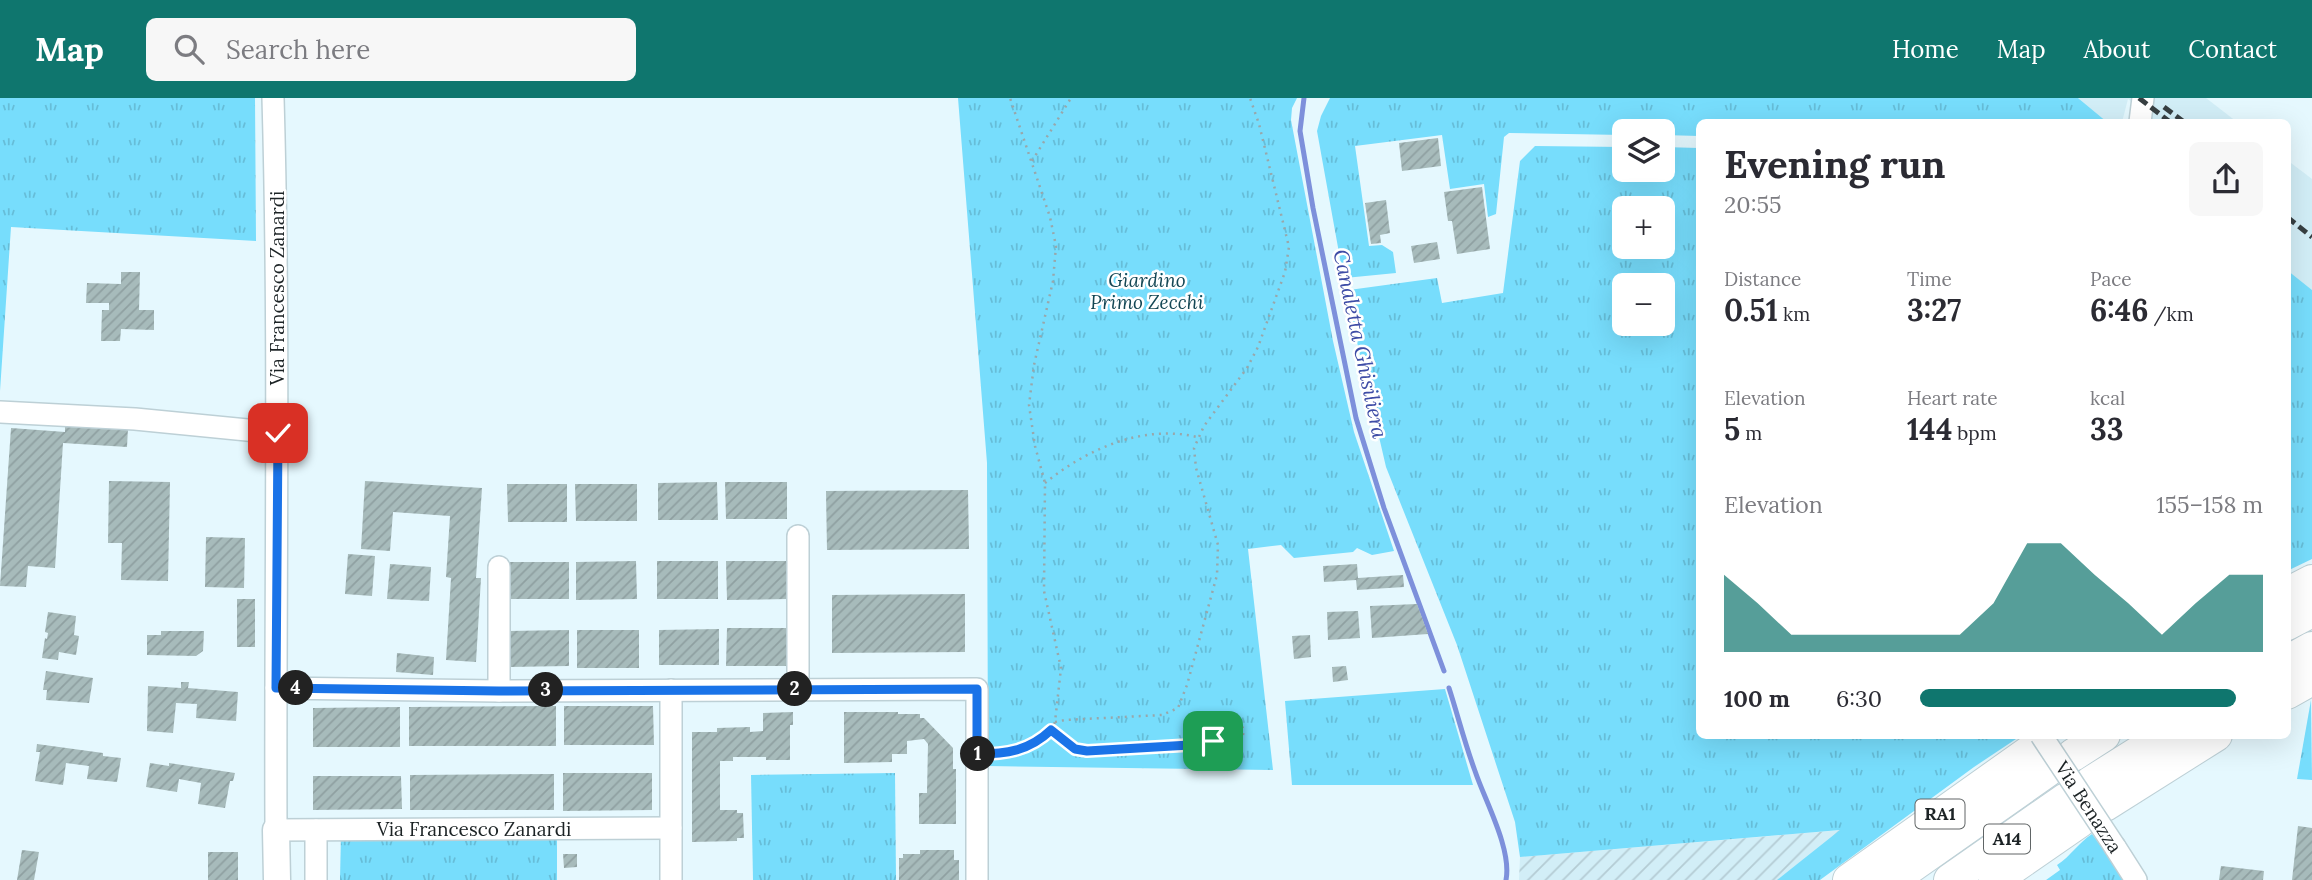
<!DOCTYPE html>
<html lang="en">
<head>
<meta charset="utf-8">
<style>
  :root { --surface:#fff; --page:#f7f7f7; --text:#2b2b33; --muted:#7c7c81; --accent:#0f766e }
  body { margin:0; font-family:Lora,serif; background:var(--page); color:var(--text); height:100vh; display:flex; flex-direction:column; font-size:26px; white-space:nowrap }
  * { box-sizing:border-box; margin:0 }
  p { font-size:23px; color:var(--muted) }
  .icon { flex:none; width:38px; height:38px; fill:none; stroke:currentColor; stroke-width:2; stroke-linecap:round; stroke-linejoin:round }
  .map { position:relative; flex:1; overflow:hidden }
  .drawer { position:absolute; left:1696px; top:21px; width:595px; height:620px; display:flex; flex-direction:column; background:var(--surface); border-radius:10px; box-shadow:0 7px 28px #0002 }
  .drawer>* { flex:none }
  .fabs { position:absolute; left:1612px; top:21px; display:grid; gap:14px }
  .fabs a { display:grid; place-items:center; width:63px; height:63px; border-radius:10px; background:var(--surface); box-shadow:0 7px 28px #0002; font-size:35px }
  .pin { position:absolute; display:grid; place-items:center; width:60px; height:60px; color:#fff; margin:-30px; border-radius:14px; box-shadow:0 4px 10px #0006 }
  .km { position:absolute; width:35px; height:35px; margin:-18px; border-radius:50%; background:#222; color:#fff; font-size:19px; line-height:35px; text-align:center }
  .round { display:grid; place-items:center; flex:none; width:74px; height:74px; border-radius:10px; background:var(--page) }
  .summary { display:flex; align-items:center; justify-content:space-between; height:119px; padding:0 28px }
  h1 { font-size:38px; font-weight:700; line-height:52px }
  .metrics { display:grid; grid-template-columns:repeat(3,1fr); gap:10px; height:119px; padding:7px 28px }
  .metrics div { display:grid; align-content:center }
  .metrics b { font-size:30px; font-weight:700 }
  .metrics small { font-size:19px; font-weight:400 }
  .metrics p { font-size:19px }
  .chart { height:196px; padding:14px 28px }
  .chart p { display:flex; justify-content:space-between }
  .chart svg { width:100%; height:126px; margin-top:7px; fill:var(--accent); opacity:.7 }
  ul { padding:0 28px; list-style:none; font-size:23px }
  li { display:grid; grid-template-columns:112px 84px 1fr; align-items:center; height:52px }
  li i { height:18px; border-radius:9px; background:var(--accent) }
  header { display:flex; align-items:center; gap:42px; box-sizing:border-box; height:98px; padding:0 35px; background:var(--accent); color:#fff }
  header strong { font-size:33px }
  nav { display:flex; gap:38px; margin-inline-start:auto; font-size:24px }
  .search { width:490px; height:63px; background:var(--page); display:flex; align-items:center; gap:18px; box-sizing:border-box; padding:0 24px; border-radius:10px; color:var(--muted); font-size:26px }
  .map>svg:first-child { display:block }
  .built { fill:#d2eef7 }
  .industrial { fill:url(#industrial-furrows) }
  .grass { fill:url(#grass-tufts); fill-rule:evenodd }
  .lines { fill:none; stroke-linecap:round; stroke-linejoin:round }
  .stream { stroke:#7d90db; stroke-width:5 }
  .building { fill:url(#building-hatch) }
  .minor-casing { stroke:#bdd0d6; stroke-width:24 }
  .major-casing { stroke:#bdd0d6; stroke-width:29 }
  .highway-casing { stroke:#bdd0d6; stroke-width:34 }
  .path { stroke:#98a7ab; stroke-width:2.5; stroke-dasharray:2 5; stroke-linecap:butt }
  .minor { stroke:#fff; stroke-width:21 }
  .major { stroke:#fff; stroke-width:26 }
  .highway { stroke:#fff; stroke-width:32 }
  .rail { stroke:#373f42; stroke-width:5; stroke-dasharray:10 5; stroke-linecap:butt }
  .minor-bridge-casing { stroke:#bdd0d6; stroke-width:24; stroke-linecap:butt }
  .minor-bridge { stroke:#fff; stroke-width:21 }
  .route-casing { stroke:#fff; stroke-width:14 }
  .route { stroke:#1a73e8; stroke-width:9 }
  .labels { text-anchor:middle; stroke-width:5; stroke-linejoin:round; paint-order:stroke }
  .shield { fill:#fff; stroke:#606566; stroke-width:2 }
  .shield-label { font-size:18px; font-weight:bold; fill:#1c2325 }
  .park-label { font-size:19px; font-style:italic; fill:#144755; stroke:#fff }
  .street-label { font-size:19px; fill:#1c2325; stroke:#fff }
  .water-label { font-size:21px; font-style:italic; fill:#3e4ca6; stroke:#fff }
</style>
</head>
<body>
<header>
<strong>Map</strong>
<div class="search"><svg class="icon" aria-label="search" viewBox="0 0 24 24"><circle cx="10" cy="10" r="6"/><path d="M15 15l6 6"/></svg>Search here</div>
<nav><a>Home</a><a>Map</a><a>About</a><a>Contact</a></nav>
</header>
<div class="map">
<svg width="2312" height="782" viewBox="0 0 2312 782">
  <defs>
    <pattern id="industrial-furrows" width="10" height="10" patternUnits="userSpaceOnUse" patternTransform="scale(1.75)"><rect width="10" height="10" fill="#d2eef7"/><path d="M-1 1l2-2M0 10L10 0M9 11l2-2" fill="none" stroke="#b4ccd4"/></pattern>
    <pattern id="grass-tufts" width="24" height="20" patternUnits="userSpaceOnUse" patternTransform="scale(1.75)"><rect width="24" height="20" fill="#77ddfc"/><path d="M3 7l-1-3M5 7V3M7 7l1-3M15 17l-1-3M17 17v-4M19 17l1-3" fill="none" stroke="#66bdd8"/></pattern>
    <pattern id="building-hatch" width="6" height="6" patternUnits="userSpaceOnUse" patternTransform="scale(1.75)"><rect width="6" height="6" fill="#a7bbbb"/><path d="M-1 1l2-2M0 6l6-6M5 7l2-2" fill="none" stroke="#8fa0a1"/></pattern>
  </defs>
  <rect width="100%" height="100%" fill="#e5f8fe"/>
  <g class="built">
    <path d="M 2078,0 L 2206,0 L 2237,24 L 2147,24 L 2149,17 L 2128,1 L 2122,24 L 2107,24 Z"/>
    <path d="M 2287,62 L 2312,81 L 2312,192 L 2287,172 Z"/>
  </g>
  <path class="industrial" d="M 1842,732 L 1777,782 L 1519,782 L 1520,759 Z"/>
  <g class="grass">
    <path d="M 0,0 L 255,0 L 256,143 L 11,129 L 0,293 Z"/>
    <path d="M 958,0 L 1297,0 L 1292,10 L 1291,22 L 1333,243 L 1354,334 L 1394,453 L 1372,457 L 1357,450 L 1353,454 L 1294,460 L 1281,447 L 1248,451 L 1273,672 L 988,668 L 987,365 Z"/>
    <path d="M 1330,0 L 2078,0 L 2107,24 L 1699,24 L 1699,38 L 1663,37 L 1662,33 L 1624,33 L 1624,37 L 1509,35 L 1504,39 L 1496,116 L 1488,119 L 1484,86 L 1450,91 L 1442,37 L 1355,48 L 1369,148 L 1382,147 L 1393,154 L 1396,175 L 1345,180 L 1341,166 L 1317,33 L 1321,18 Z"/>
    <path d="M 1535,48 L 1624,49 L 1624,72 L 1662,72 L 1663,49 L 1699,50 L 1699,637 L 2022,637 L 1974,669 L 1820,782 L 1777,782 L 1840,732 L 1520,759 L 1515,724 L 1457,547 L 1386,369 L 1348,205 L 1349,192 L 1437,180 L 1442,205 L 1503,195 L 1520,63 ZM 1624,110 L 1662,110 L 1662,149 L 1624,149 ZM 1624,187 L 1662,187 L 1662,226 L 1624,226 Z"/>
    <path d="M 2287,172 L 2312,192 L 2312,461 L 2287,473 Z"/>
    <path d="M 1445,591 L 1473,687 L 1292,687 L 1285,603 Z"/>
    <path d="M 2311,602 L 2312,682 L 2297,681 Z"/>
    <path d="M 895,675 L 896,782 L 753,782 L 751,677 Z"/>
    <path d="M 341,735 L 557,735 L 557,782 L 340,782 Z"/>
    <path d="M 2092,736 L 2127,782 L 2046,782 L 2060,772 L 2057,767 C 2071,758 2078,745 2092,736 Z"/>
  </g>
  <g class="lines">
    <g class="stream">
      <path d="M 1304,0 L 1300,33 L 1313,110 L 1356,320 L 1384,410 L 1444,573"/>
      <path d="M 1449,590 C 1458,618 1465,646 1475,673 C 1485,703 1512,751 1506,782"/>
    </g>
  </g>
  <g class="building">
    <path d="M 1438,40 L 1441,68 L 1402,73 L 1399,45 Z"/>
    <path d="M 1482,89 L 1490,151 L 1457,156 L 1452,123 L 1448,123 L 1444,94 Z"/>
    <path d="M 1386,102 L 1390,135 L 1380,137 L 1381,145 L 1371,146 L 1365,105 Z"/>
    <path d="M 1437,144 L 1440,161 L 1414,165 L 1411,148 Z"/>
    <path d="M 121,174 L 140,174 L 139,212 L 154,212 L 154,232 L 121,231 L 120,243 L 101,243 L 102,212 L 109,212 L 109,205 L 86,205 L 87,185 L 121,186 Z"/>
    <path d="M 65,326 L 128,330 L 127,349 L 63,345 L 55,470 L 28,468 L 26,489 L 0,488 L 11,330 L 65,334 Z"/>
    <path d="M 109,383 L 170,384 L 168,483 L 121,482 L 122,445 L 108,445 Z"/>
    <path d="M 365,383 L 482,390 L 476,480 L 481,480 L 476,564 L 446,562 L 451,480 L 446,479 L 450,418 L 393,414 L 390,453 L 361,451 Z"/>
    <path d="M 717,384 L 718,422 L 658,422 L 658,385 Z"/>
    <path d="M 725,384 L 787,384 L 787,421 L 726,421 Z"/>
    <path d="M 507,386 L 567,386 L 567,424 L 508,424 Z"/>
    <path d="M 575,386 L 637,386 L 637,423 L 576,423 Z"/>
    <path d="M 968,392 L 969,451 L 827,452 L 826,393 Z"/>
    <path d="M 206,439 L 245,440 L 244,490 L 205,489 Z"/>
    <path d="M 348,456 L 375,458 L 372,498 L 345,496 Z"/>
    <path d="M 636,463 L 637,501 L 576,502 L 576,464 Z"/>
    <rect x="657" y="463" width="61" height="38"/>
    <path d="M 726,463 L 786,463 L 787,501 L 727,502 Z"/>
    <rect x="508" y="464" width="61" height="37"/>
    <path d="M 390,466 L 431,469 L 429,503 L 387,501 Z"/>
    <path d="M 1357,466 L 1358,480 L 1403,477 L 1404,489 L 1357,492 L 1356,482 L 1324,484 L 1323,468 Z"/>
    <path d="M 965,496 L 965,554 L 832,555 L 832,497 Z"/>
    <rect x="237" y="501" width="18" height="48"/>
    <path d="M 1417,506 L 1428,536 L 1372,540 L 1370,508 Z"/>
    <path d="M 1358,513 L 1360,540 L 1328,542 L 1327,514 Z"/>
    <path d="M 48,514 L 76,518 L 74,537 L 79,538 L 76,557 L 59,554 L 58,562 L 42,560 L 45,540 L 47,541 L 48,535 L 45,534 Z"/>
    <path d="M 727,530 L 789,530 L 789,568 L 726,568 Z"/>
    <path d="M 719,531 L 719,567 L 659,567 L 659,532 Z"/>
    <path d="M 569,532 L 569,568 L 509,569 L 508,533 Z"/>
    <rect x="577" y="532" width="62" height="38"/>
    <path d="M 161,533 L 204,533 L 203,553 L 196,558 L 147,557 L 147,537 L 161,537 Z"/>
    <path d="M 1310,537 L 1311,559 L 1294,561 L 1292,538 Z"/>
    <path d="M 397,555 L 434,559 L 433,577 L 396,574 Z"/>
    <path d="M 1346,568 L 1348,582 L 1333,584 L 1332,569 Z"/>
    <path d="M 46,573 L 93,580 L 89,605 L 46,602 L 47,592 L 43,592 Z"/>
    <path d="M 181,584 L 189,584 L 188,590 L 238,594 L 236,623 L 196,620 L 197,606 L 176,605 L 173,635 L 147,633 L 148,588 L 181,590 Z"/>
    <path d="M 556,608 L 556,648 L 409,648 L 409,609 Z"/>
    <path d="M 564,608 L 653,608 L 654,647 L 564,647 Z"/>
    <path d="M 400,609 L 400,649 L 313,649 L 313,610 Z"/>
    <path d="M 793,614 L 793,627 L 790,627 L 790,662 L 766,662 L 766,659 L 733,659 L 733,663 L 720,663 L 720,712 L 737,712 L 737,715 L 743,715 L 744,740 L 737,740 L 737,743 L 692,744 L 692,634 L 717,634 L 717,630 L 750,629 L 750,634 L 763,633 L 763,615 Z"/>
    <path d="M 844,614 L 898,614 L 898,616 L 920,616 L 920,620 L 924,620 L 953,650 L 953,671 L 956,671 L 956,726 L 919,726 L 919,695 L 927,695 L 928,646 L 924,641 L 907,643 L 907,656 L 892,656 L 892,664 L 844,665 Z"/>
    <path d="M 37,646 L 103,655 L 103,658 L 121,660 L 117,684 L 87,681 L 89,668 L 66,665 L 63,687 L 35,683 L 40,654 L 36,654 Z"/>
    <path d="M 150,665 L 169,668 L 169,665 L 235,675 L 233,683 L 230,683 L 225,710 L 198,706 L 201,685 L 179,681 L 177,694 L 146,689 Z"/>
    <path d="M 563,675 L 652,675 L 652,712 L 563,713 Z"/>
    <path d="M 554,676 L 554,712 L 410,712 L 410,677 Z"/>
    <path d="M 313,678 L 401,678 L 402,711 L 313,712 Z"/>
    <path d="M 2298,728 L 2312,730 L 2312,782 L 2292,782 Z"/>
    <path d="M 22,752 L 39,754 L 34,782 L 17,782 Z"/>
    <path d="M 920,752 L 954,752 L 954,762 L 959,762 L 959,782 L 899,782 L 899,760 L 903,760 L 903,756 L 920,756 Z"/>
    <rect x="208" y="754" width="30" height="28"/>
    <path d="M 563,756 L 577,756 L 577,769 L 564,770 Z"/>
    <path d="M 2221,768 L 2264,773 L 2263,782 L 2219,782 Z"/>
  </g>
  <g class="lines">
    <defs>
      <g id="minor">
        <path d="M 273,0 C 280,244 275,488 276,732 L 671,730"/>
        <path d="M 2140,24 L 2143,0"/>
        <path d="M 0,314 L 135,321 L 278,335"/>
        <path d="M 798,438 L 798,591"/>
        <path d="M 499,469 L 499,593"/>
        <path d="M 276,590 L 499,593 L 977,591 L 977,782"/>
        <path d="M 2115,749 L 2136,782"/>
        <path d="M 316,782 L 316,732"/>
        <path d="M 671,782 L 671,592"/>
      </g>
      <path id="major" d="M 276,732 L 277,782"/>
      <g id="highway">
        <path d="M 2287,496 L 2312,483"/>
        <path d="M 2287,526 L 2312,513"/>
        <path d="M 2287,564 L 2312,550"/>
        <path d="M 2287,595 L 2312,581"/>
        <path d="M 2073,657 L 2104,637"/>
        <path d="M 2090,685 L 2166,637"/>
        <path d="M 2105,707 L 2216,637"/>
        <path d="M 1849,782 L 2032,652"/>
        <path d="M 1892,782 L 2047,673"/>
        <path d="M 1950,782 L 2066,701"/>
        <path d="M 1995,782 L 2080,723"/>
      </g>
    </defs>
    <use href="#minor" class="minor-casing"/>
    <use href="#major" class="major-casing"/>
    <use href="#highway" class="highway-casing"/>
    <g class="path">
      <path d="M 1032,63 L 1071,0"/>
      <path d="M 1045,385 C 1087,351 1143,326 1197,339"/>
      <path d="M 1055,624 L 1065,622 L 1162,617 L 1178,610 L 1187,587 L 1217,477 L 1218,447 L 1196,370 L 1194,350 L 1204,328 L 1247,270 L 1258,249 L 1285,174 L 1289,149 L 1259,26 L 1250,0"/>
      <path d="M 1050,632 C 1068,647 1080,653 1103,653 L 1241,643 C 1245,633 1245,627 1234,624 L 1207,646"/>
      <path d="M 994,656 L 1016,653 L 1050,634 L 1055,624 L 1061,570 L 1044,493 L 1045,385 L 1035,348 L 1029,307 L 1034,267 L 1053,183 L 1056,148 L 1050,119 L 1010,0"/>
    </g>
    <use href="#minor" class="minor"/>
    <use href="#major" class="major"/>
    <use href="#highway" class="highway"/>
    <g class="rail">
      <path d="M 2139,0 L 2170,24"/>
      <path d="M 2164,9 L 2184,24"/>
      <path d="M 2287,119 L 2312,139"/>
    </g>
    <defs>
      <path id="minor-bridge" d="M 2041,637 L 2115,749"/>
    </defs>
    <use href="#minor-bridge" class="minor-bridge-casing"/>
    <use href="#minor-bridge" class="minor-bridge"/>
  </g>
  <g class="lines">
    <defs>
      <path id="route" d="M 278,335 L 276,590 L 499,593 L 977,591 L 977,656 C 1006,656 1029,653 1051,632 L 1075,651 L 1087,653 L 1207,646 L 1213,643"/>
    </defs>
    <use href="#route" class="route-casing"/>
    <use href="#route" class="route"/>
  </g>
  <g class="labels">
    <g class="shield">
      <rect x="1915.5" y="701.5" width="49" height="29" rx="5"/>
      <rect x="1984" y="726.5" width="46" height="29" rx="5"/>
    </g>
    <g class="shield-label">
      <text x="1940" y="722">RA1</text>
      <text x="2007" y="747">A14</text>
    </g>
    <g class="park-label">
      <text x="1147" y="189">Giardino<tspan x="1147" dy="22">Primo Zecchi</tspan></text>
    </g>
    <g class="street-label">
      <text transform="translate(277 190) rotate(-90)" y="7">Via Francesco Zanardi</text>
      <text transform="translate(2089 709) rotate(57)" y="7">Via Benazza</text>
      <text x="474" y="738">Via Francesco Zanardi</text>
    </g>
    <g class="water-label">
      <text transform="translate(1360 246) rotate(78)" y="7">Canaletta Ghisiliera</text>
    </g>
  </g>
</svg>
<div class="fabs">
<a><svg class="icon" aria-label="layers" viewBox="0 0 24 24"><path d="M12 4l9 5-9 5-9-5zM3 14l9 5 9-5"/></svg></a>
<a>+</a>
<a>−</a>
</div>
<div class="pin" style="left:1213px;top:643px;background:#1e9e55"><svg class="icon" aria-label="arrive" viewBox="0 0 24 24"><path d="M6 21V4h12l-3 4 3 4H6"/></svg></div>
<div class="pin" style="left:278px;top:335px;background:#d93025"><svg class="icon" aria-label="check" viewBox="0 0 24 24"><path d="M5 12l5 5 9-10"/></svg></div>
<b class="km" style="left:978px;top:656px">1</b>
<b class="km" style="left:795px;top:591px">2</b>
<b class="km" style="left:546px;top:592px">3</b>
<b class="km" style="left:296px;top:590px">4</b>
<section class="drawer">
<div class="summary"><div><h1>Evening run</h1><p>20:55</p></div><a class="round"><svg class="icon" aria-label="share" viewBox="0 0 24 24"><path d="M12 15V3M7 8l5-5 5 5M5 13v7h14v-7"/></svg></a></div>
<div class="metrics">
<div><p>Distance</p><b>0.51<small> km</small></b></div>
<div><p>Time</p><b>3:27</b></div>
<div><p>Pace</p><b>6:46<small> /km</small></b></div>
</div>
<div class="metrics">
<div><p>Elevation</p><b>5<small> m</small></b></div>
<div><p>Heart rate</p><b>144<small> bpm</small></b></div>
<div><p>kcal</p><b>33</b></div>
</div>
<div class="chart"><p><span>Elevation</span>155–158 m</p>
<svg viewBox="0 0 160 44" preserveAspectRatio="none"><path d="M0 44V17L10 27L20 38L30 38L40 38L50 38L60 38L70 38L80 27L90 6L100 6L110 17L120 27L130 38L140 27L150 17L160 17V44z"/></svg>
</div>
<ul>
<li><b>100 m</b>6:30<i style="width:92%"></i></li>
</ul>
</section>
</div>
</body>
</html>
